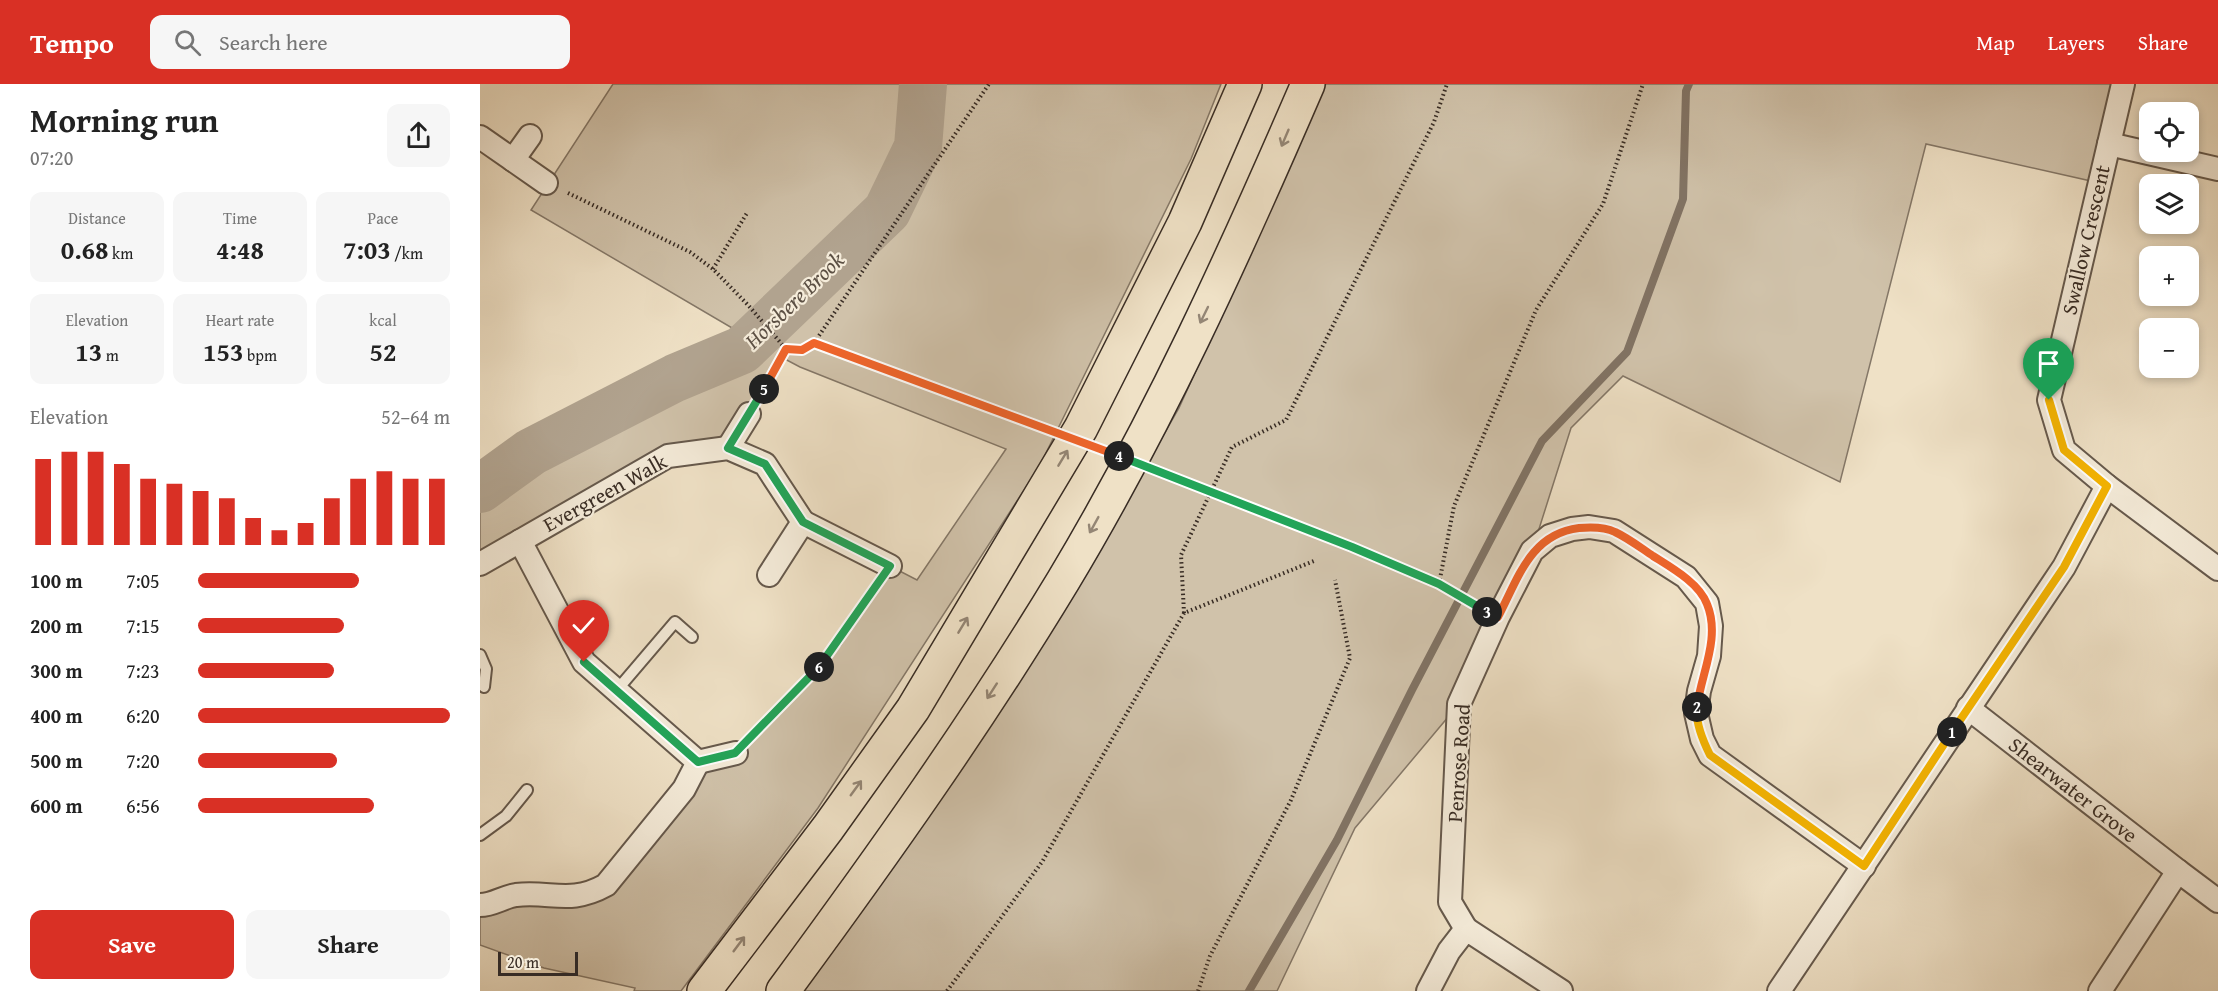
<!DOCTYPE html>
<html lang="en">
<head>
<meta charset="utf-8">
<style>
  :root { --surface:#fff; --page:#f6f6f6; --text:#222; --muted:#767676; --accent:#d93025 }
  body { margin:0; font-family:"Gentium Book Plus",serif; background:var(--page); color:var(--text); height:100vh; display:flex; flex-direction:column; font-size:22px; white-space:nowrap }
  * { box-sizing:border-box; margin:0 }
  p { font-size:20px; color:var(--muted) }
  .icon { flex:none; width:33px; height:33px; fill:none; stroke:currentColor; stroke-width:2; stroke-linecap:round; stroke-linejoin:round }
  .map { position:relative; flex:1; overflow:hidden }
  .side { display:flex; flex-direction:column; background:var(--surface); width:480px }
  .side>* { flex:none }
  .buttons { position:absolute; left:1659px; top:18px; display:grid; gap:12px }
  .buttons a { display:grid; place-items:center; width:60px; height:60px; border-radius:12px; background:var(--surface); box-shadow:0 3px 9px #0003; font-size:30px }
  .scale { position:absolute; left:18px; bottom:15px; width:80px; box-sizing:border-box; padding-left:6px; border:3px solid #382c24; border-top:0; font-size:16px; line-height:21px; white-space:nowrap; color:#382c24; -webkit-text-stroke:4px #f5ecda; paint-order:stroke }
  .pin { position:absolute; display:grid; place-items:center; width:51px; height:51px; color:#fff; margin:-62px -26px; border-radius:50% 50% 50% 0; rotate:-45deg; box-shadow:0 0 6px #0007 }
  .pin .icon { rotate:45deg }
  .km { position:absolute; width:30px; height:30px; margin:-15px; border-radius:50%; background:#222; color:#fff; font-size:16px; line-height:30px; text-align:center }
  .round { display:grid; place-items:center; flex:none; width:63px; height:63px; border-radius:12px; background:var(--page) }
  .head { display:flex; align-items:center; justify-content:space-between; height:102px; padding:0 30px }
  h1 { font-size:33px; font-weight:800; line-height:45px }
  .stats { display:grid; grid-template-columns:repeat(3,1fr); gap:9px; height:102px; padding:6px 30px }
  .stats div { display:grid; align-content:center; border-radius:12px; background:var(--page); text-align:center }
  .stats b { font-size:26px; font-weight:800 }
  .stats small { font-size:16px; font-weight:400 }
  .stats p { font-size:16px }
  .chart { height:168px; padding:12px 30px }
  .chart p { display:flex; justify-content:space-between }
  .chart svg { width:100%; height:108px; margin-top:6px; stroke:var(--accent); stroke-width:6 }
  .primary-button { display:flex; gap:12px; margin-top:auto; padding:12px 30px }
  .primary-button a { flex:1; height:69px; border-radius:12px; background:var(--accent); color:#fff; font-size:24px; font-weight:800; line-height:69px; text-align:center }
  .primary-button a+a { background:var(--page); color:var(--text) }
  ul { padding:0 30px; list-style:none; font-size:20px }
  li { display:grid; grid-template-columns:96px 72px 1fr; align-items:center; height:45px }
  li i { height:15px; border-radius:8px; background:var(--accent) }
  header { display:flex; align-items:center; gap:36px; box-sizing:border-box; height:84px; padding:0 30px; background:var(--accent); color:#fff }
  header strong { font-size:28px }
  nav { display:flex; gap:33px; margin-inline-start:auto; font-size:21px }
  .search { width:420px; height:54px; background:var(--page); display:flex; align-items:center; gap:15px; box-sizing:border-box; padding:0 21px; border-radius:12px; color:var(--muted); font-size:22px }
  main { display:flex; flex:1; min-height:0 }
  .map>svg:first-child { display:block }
  .green { fill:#d0c2aa; stroke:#847767; stroke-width:1.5 }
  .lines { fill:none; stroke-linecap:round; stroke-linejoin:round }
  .stream { stroke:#817364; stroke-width:8 }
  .river { stroke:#b1a38f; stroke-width:48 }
  .lane-casing { stroke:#66594c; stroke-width:14 }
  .street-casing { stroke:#66594c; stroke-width:26 }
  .highway-casing { stroke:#382c24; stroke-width:36 }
  .path { stroke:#382c24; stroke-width:4; stroke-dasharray:1.5 3; stroke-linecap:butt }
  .lane { stroke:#f5ecda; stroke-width:10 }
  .street { stroke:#f5ecda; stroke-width:22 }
  .highway { stroke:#efe1c6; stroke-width:33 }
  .path-bridge { stroke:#382c24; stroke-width:4; stroke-dasharray:1.5 3; stroke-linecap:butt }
  .oneway { stroke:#948675 }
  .split-1-casing { stroke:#fff; stroke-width:12 }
  .split-2-casing { stroke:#fff; stroke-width:12 }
  .split-3-casing { stroke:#fff; stroke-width:12 }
  .split-4-casing { stroke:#fff; stroke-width:12 }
  .split-5-casing { stroke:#fff; stroke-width:12 }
  .split-6-casing { stroke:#fff; stroke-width:12 }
  .split-7-casing { stroke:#fff; stroke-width:12 }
  .split-1 { stroke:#f5b400; stroke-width:8 }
  .split-2 { stroke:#f5b400; stroke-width:8 }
  .split-3 { stroke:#f0652b; stroke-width:8 }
  .split-4 { stroke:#22a559; stroke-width:8 }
  .split-5 { stroke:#f0652b; stroke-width:8 }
  .split-6 { stroke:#22a559; stroke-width:8 }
  .split-7 { stroke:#22a559; stroke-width:8 }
  .labels { text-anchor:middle; stroke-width:4.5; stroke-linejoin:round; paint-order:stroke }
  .street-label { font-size:21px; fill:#382c24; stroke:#f5ecda }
  .water-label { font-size:22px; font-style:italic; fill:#5c5044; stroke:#f5ecda }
</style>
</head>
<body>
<header>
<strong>Tempo</strong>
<div class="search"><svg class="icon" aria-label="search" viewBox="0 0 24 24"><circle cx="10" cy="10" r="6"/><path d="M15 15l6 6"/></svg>Search here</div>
<nav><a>Map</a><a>Layers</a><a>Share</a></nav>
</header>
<main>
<section class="side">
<div class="head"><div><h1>Morning run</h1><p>07:20</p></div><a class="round"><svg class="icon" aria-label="share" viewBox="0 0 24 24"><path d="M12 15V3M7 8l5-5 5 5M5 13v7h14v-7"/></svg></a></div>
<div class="stats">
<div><p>Distance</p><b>0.68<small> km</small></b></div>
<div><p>Time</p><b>4:48</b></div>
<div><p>Pace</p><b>7:03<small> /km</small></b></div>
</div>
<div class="stats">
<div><p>Elevation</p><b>13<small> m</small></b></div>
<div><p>Heart rate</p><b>153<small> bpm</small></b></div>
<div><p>kcal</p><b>52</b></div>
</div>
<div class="chart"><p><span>Elevation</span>52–64 m</p>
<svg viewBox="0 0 160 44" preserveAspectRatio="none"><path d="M5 44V9M15 44V6M25 44V6M35 44V11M45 44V17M55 44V19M65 44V22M75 44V25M85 44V33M95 44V38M105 44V35M115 44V25M125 44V17M135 44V14M145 44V17M155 44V17"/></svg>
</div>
<ul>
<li><b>100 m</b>7:05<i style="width:64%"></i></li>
<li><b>200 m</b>7:15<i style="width:58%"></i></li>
<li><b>300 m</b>7:23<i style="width:54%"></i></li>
<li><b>400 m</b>6:20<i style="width:100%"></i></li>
<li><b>500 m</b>7:20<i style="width:55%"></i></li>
<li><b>600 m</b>6:56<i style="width:70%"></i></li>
</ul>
<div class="primary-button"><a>Save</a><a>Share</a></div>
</section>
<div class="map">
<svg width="1738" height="907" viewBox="0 0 1738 907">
  <rect width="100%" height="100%" fill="#efe1c6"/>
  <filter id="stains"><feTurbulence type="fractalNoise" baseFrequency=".00333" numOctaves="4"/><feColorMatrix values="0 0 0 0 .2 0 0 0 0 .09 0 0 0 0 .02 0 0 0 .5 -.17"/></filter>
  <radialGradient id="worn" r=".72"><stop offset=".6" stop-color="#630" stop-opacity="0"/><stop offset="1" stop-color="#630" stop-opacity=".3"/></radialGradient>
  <g class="green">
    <path d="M 133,0 L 741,0 L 711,75 L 559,383 L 338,724 L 201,907 L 154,907 L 155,904 L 64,884 L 0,861 L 0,821 L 111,810 L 218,678 L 256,669 L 361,561 L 410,482 L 437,496 L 526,365 L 320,283 L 303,274 L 248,364 L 188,372 L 0,480 L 0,386 L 6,380 L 259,248 L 51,126 Z"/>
    <path d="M 846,0 L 1643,0 L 1620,99 L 1446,60 L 1360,398 L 1143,292 L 1091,344 L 1052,467 L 979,620 L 875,744 L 797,907 L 318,907 L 579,533 L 699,324 Z"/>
  </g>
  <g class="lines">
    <path class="stream" d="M 769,907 L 857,756 L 932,606 L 1062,357 L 1147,268 L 1203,115 L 1206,7 L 1209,0"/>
    <path class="river" d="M 0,405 L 51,368 L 195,294 L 262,266 L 407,127 L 438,63 L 443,0"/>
    <defs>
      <g id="lane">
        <path d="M 0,571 L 6,585 L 4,603"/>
        <path d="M 137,606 L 195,538 L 212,553"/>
        <path d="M 0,751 L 26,732 L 47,706"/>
      </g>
      <g id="street">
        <path d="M 1643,0 L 1569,316 L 1584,366 L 1627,402 L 1738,485"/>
        <path d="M 0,53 L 66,99"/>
        <path d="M 1629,60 L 1738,85"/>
        <path d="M 33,76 L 50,52"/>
        <path d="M 248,364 L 269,330"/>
        <path d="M 323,438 L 410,482"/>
        <path d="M 0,480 L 188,372 L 248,364 L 285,380 L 323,438 L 289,491"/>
        <path d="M 1488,624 L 1698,787"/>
        <path d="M 218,678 L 256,669"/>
        <path d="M 0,821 C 13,821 23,813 36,811 C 72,807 90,821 126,801 L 204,705 L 218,678 L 104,578 L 40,457"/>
        <path d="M 986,845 L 970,818 L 979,620 L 1018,533 L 1052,467 L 1070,452 L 1092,445 L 1109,443 L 1134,447 L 1206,493 L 1227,519 L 1231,542 L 1229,572 L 1219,607 L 1216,629 L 1222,655 L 1230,671 L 1384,782"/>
        <path d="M 948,907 L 969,867 L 986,845 L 1081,907"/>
        <path d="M 1299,907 L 1584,483 L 1627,402"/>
        <path d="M 1620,907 L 1698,787 L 1738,817"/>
      </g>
      <g id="highway">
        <path d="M 224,907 L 348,744 L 433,625 L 601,344 L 705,138 L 765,0"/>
        <path d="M 303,907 C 401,774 497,639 583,497 C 678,339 755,169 828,0"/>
      </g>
    </defs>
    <use href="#lane" class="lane-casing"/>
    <use href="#street" class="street-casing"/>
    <use href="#highway" class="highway-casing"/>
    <g class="path">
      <path d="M 88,109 L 210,168 L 233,185 L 268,221 L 306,265"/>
      <path d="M 233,185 L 267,129"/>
      <path d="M 334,259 L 509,0"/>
      <path d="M 280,311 L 306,265 L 322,266 L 334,259 L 368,270"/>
      <path d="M 872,463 L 959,500 L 996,521"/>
      <path d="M 959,500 L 974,422 L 1056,226 L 1123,120 L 1163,0"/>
      <path d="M 704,529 L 701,471 L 752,363 L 806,336 L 954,38 L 967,0"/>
      <path d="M 273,652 L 341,581 L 397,501"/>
      <path d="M 467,907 L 562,778 L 704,529 L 834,477"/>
      <path d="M 718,907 L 730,872 L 811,716 L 870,574 L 855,496"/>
    </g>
    <use href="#lane" class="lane"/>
    <use href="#street" class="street"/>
    <use href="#highway" class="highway"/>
    <path class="path-bridge" d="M 368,270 L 872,463"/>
  </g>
  <defs><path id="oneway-shaft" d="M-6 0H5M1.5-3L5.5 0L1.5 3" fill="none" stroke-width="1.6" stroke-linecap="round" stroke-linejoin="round" transform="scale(1.5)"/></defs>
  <g class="oneway">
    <use href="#oneway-shaft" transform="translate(805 54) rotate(113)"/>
    <use href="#oneway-shaft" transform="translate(724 231) rotate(116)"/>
    <use href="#oneway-shaft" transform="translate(583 374) rotate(-59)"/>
    <use href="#oneway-shaft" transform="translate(614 441) rotate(119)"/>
    <use href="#oneway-shaft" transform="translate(483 541) rotate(-59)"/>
    <use href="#oneway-shaft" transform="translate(512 607) rotate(123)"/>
    <use href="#oneway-shaft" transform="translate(376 704) rotate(-54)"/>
    <use href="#oneway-shaft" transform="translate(259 860) rotate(-53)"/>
  </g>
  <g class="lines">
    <defs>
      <path id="split-1" d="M 1472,648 L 1584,483 L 1627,402 L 1584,366 L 1569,316"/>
      <path id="split-2" d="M 1217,623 C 1215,639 1223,657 1230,671 L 1384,782 L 1472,648"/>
      <path id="split-3" d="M 1007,528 L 1018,533 C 1038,495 1050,450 1099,444 C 1110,443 1125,443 1135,448 C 1148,454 1161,464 1173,472 C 1192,484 1219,499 1227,520 C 1241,554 1221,590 1217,623"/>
      <path id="split-4" d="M 639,372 L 872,463 L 959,500 L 1007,528"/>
      <path id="split-5" d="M 284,305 L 306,265 L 322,266 L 334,259 L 639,372"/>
      <path id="split-6" d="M 284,305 L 248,364 L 285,380 L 323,438 L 410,482 L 339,583"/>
      <path id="split-7" d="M 104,578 L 218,678 L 255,669 L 339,583"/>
    </defs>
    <use href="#split-1" class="split-1-casing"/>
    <use href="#split-2" class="split-2-casing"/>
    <use href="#split-3" class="split-3-casing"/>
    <use href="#split-4" class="split-4-casing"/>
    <use href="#split-5" class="split-5-casing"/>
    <use href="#split-6" class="split-6-casing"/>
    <use href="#split-7" class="split-7-casing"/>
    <use href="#split-1" class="split-1"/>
    <use href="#split-2" class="split-2"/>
    <use href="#split-3" class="split-3"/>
    <use href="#split-4" class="split-4"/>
    <use href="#split-5" class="split-5"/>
    <use href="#split-6" class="split-6"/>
    <use href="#split-7" class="split-7"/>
  </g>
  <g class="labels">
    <g class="street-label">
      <text transform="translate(1606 156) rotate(-77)" y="7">Swallow Crescent</text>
      <text transform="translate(125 409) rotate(-29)" y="7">Evergreen Walk</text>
      <text transform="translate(979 679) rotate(-86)" y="7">Penrose Road</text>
      <text transform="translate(1593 706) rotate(38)" y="7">Shearwater Grove</text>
    </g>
    <g class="water-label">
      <text transform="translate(314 216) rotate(-44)" y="8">Horsbere Brook</text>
    </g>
  </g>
  <rect width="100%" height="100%" filter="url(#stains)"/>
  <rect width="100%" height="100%" fill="url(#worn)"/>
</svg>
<div class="buttons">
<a><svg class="icon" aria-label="locate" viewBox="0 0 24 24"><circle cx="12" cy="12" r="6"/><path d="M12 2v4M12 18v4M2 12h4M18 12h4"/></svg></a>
<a><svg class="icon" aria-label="layers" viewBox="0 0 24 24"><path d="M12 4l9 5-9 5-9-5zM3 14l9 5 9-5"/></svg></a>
<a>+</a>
<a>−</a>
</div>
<div class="scale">20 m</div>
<div class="pin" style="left:1569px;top:316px;background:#1e9e55"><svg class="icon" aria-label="arrive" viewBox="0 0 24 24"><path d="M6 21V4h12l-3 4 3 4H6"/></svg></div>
<div class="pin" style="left:104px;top:578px;background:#d93025"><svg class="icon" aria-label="check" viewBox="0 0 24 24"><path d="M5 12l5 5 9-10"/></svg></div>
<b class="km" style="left:1472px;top:648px">1</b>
<b class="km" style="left:1217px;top:623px">2</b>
<b class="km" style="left:1007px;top:528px">3</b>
<b class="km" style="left:639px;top:372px">4</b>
<b class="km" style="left:284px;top:305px">5</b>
<b class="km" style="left:339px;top:583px">6</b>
</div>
</main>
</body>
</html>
